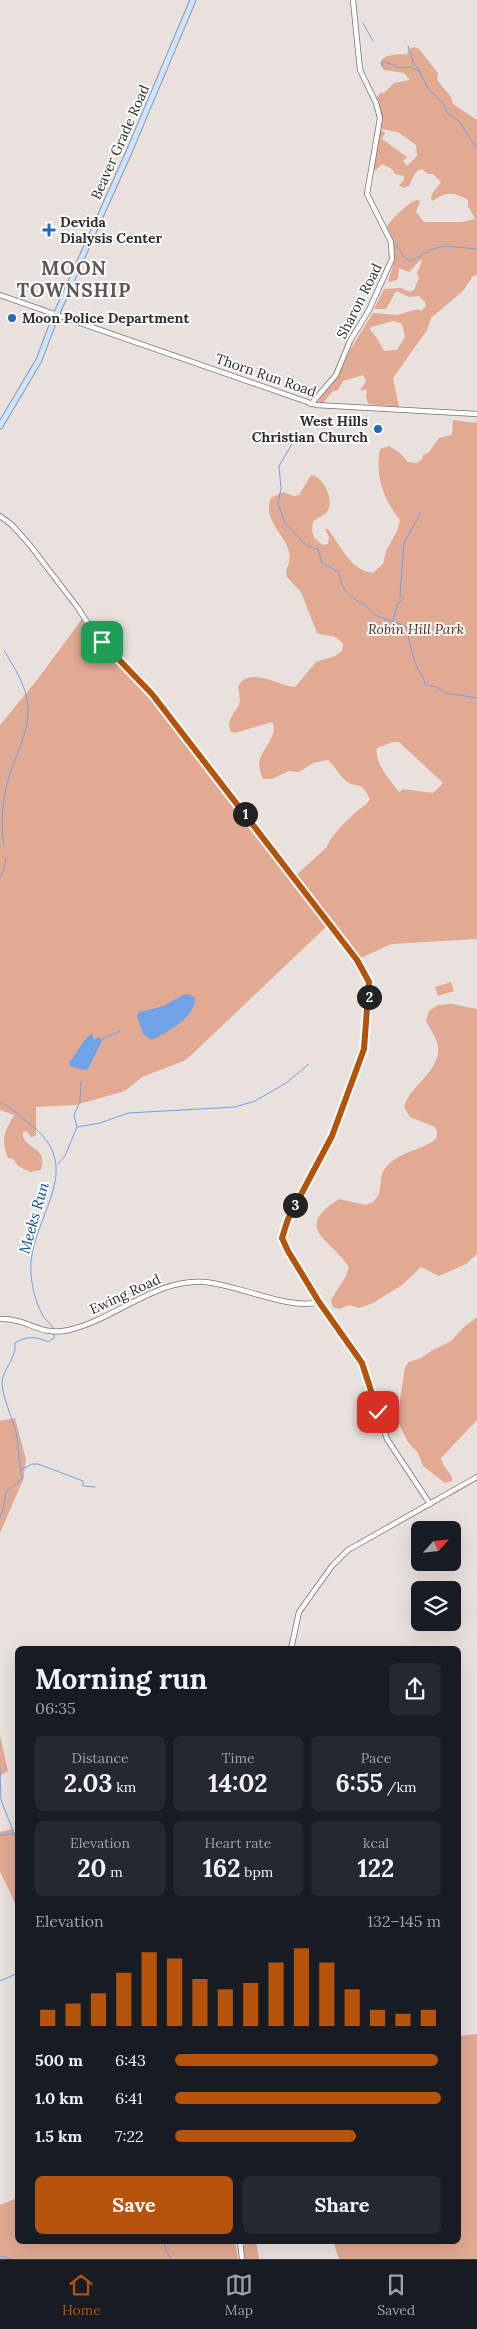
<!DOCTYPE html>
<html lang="en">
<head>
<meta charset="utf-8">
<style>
  :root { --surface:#171b24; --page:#242831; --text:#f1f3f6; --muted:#9ea1a6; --line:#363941; --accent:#b45309 }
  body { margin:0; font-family:Lora,serif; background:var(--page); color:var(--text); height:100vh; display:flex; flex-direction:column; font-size:19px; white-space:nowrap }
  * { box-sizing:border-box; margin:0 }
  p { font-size:16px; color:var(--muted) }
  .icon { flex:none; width:28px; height:28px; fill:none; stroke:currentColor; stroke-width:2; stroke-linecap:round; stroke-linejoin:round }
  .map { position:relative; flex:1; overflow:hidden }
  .details { position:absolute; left:15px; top:1646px; width:446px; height:598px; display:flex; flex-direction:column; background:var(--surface); border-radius:8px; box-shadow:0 5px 20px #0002 }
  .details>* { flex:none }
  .needle { width:32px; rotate:63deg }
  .fabs { position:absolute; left:411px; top:1521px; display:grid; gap:10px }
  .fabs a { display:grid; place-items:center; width:50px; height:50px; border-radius:8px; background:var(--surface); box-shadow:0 5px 20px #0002; font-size:25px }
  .pin { position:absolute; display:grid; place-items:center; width:42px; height:42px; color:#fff; margin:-21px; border-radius:10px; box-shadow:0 2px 8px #0006 }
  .km { position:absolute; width:25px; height:25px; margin:-12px; border-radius:50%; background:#222; color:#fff; font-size:14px; line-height:25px; text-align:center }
  .round { display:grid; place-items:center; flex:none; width:52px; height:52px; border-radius:8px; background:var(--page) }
  .summary { display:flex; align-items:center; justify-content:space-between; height:85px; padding:0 20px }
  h1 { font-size:28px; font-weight:700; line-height:38px }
  .figures { display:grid; grid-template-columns:repeat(3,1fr); gap:8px; height:85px; padding:5px 20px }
  .figures div { display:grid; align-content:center; border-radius:8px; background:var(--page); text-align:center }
  .figures b { font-size:25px; font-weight:700 }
  .figures small { font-size:14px; font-weight:400 }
  .figures p { font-size:14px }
  .chart { height:140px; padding:10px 20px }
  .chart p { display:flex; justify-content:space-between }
  .chart svg { width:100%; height:90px; margin-top:5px; stroke:var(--accent); stroke-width:6 }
  .button { display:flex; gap:10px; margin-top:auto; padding:10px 20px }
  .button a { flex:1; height:58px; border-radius:8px; background:var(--accent); color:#fff; font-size:20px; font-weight:700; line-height:58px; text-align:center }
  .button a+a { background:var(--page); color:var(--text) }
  ul { padding:0 20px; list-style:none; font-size:16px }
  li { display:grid; grid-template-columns:80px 60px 1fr; align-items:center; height:38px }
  li i { height:12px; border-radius:6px; background:var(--accent) }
  .menu { display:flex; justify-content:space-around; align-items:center; height:70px; border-top:1px solid var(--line); background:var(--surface); font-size:14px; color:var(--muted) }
  .menu a { display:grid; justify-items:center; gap:2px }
  .menu .current { color:var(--accent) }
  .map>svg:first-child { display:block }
  .green { fill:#e2a993; fill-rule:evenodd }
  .water { fill:#6fa2e7 }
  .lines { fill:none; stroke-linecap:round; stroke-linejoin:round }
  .stream { stroke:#6fa2e7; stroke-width:1 }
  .minor-casing { stroke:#797270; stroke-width:6 }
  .major-casing { stroke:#8497b2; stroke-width:7 }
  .minor { stroke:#fff; stroke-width:4.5 }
  .major { stroke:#d0e3fc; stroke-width:5 }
  .route-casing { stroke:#fff; stroke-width:10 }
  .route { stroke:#b45309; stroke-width:6 }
  .poi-dot { fill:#2768ba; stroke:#fff; stroke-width:2 }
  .labels { text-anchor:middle; stroke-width:4; stroke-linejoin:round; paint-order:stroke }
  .street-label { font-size:14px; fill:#2f2c2b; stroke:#fff }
  .poi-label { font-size:14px; font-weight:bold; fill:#2f2c2b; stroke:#fff; text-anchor:start }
  .park-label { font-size:14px; font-style:italic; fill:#602a12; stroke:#fff }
  .water-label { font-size:15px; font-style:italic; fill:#054f9e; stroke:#fff }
  .district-label { font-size:19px; font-weight:bold; letter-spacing:1px; fill:#5d5654; stroke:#fff }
</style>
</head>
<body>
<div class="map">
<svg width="477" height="2259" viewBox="0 0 477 2259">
  <rect width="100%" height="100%" fill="#e9e1de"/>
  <g class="green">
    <path d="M 414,47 L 419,49 L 438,73 L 437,80 L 451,97 L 453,104 L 477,120 L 477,275 L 473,276 L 463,291 L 431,318 L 427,330 L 393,378 L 399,407 L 368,404 L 366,396 L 367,389 L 360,391 L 366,381 L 363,375 L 343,381 L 337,391 L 333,391 L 323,403 L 318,403 L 321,396 L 338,377 L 350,350 L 373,313 L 397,315 L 418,309 L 421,311 L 426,306 L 425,302 L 419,296 L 409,297 L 396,291 L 386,309 L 374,309 L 384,289 L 401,288 L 410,292 L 414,290 L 419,278 L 417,273 L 422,261 L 420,260 L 409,272 L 399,268 L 398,279 L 391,282 L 388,281 C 396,261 397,246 387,227 C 390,220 410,201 417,200 L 420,201 L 416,212 L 424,222 L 462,222 L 475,219 L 468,206 L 468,200 C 455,192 445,191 433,201 L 431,199 L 432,194 L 441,182 L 433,174 L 428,174 L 422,169 C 415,170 412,178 410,185 L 404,188 L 399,185 L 404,180 L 404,176 L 395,174 L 392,169 L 382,164 L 376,170 L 372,171 L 380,129 L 385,133 L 382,139 L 407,157 L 403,161 L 407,166 L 417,156 L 416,145 L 398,132 L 381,129 L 381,111 L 376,98 L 381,92 L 384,93 L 394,83 L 410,80 L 404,73 L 384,70 L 380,64 C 383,53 397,55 407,54 L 408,50 ZM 393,321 L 402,324 L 405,337 L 397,350 L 384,351 L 377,338 L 370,330 L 371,327 Z"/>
    <path d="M 453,420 L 475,423 L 477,421 L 477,939 L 391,944 L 359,959 L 295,876 L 327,847 C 330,837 346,821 355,813 C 360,808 367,805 370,799 C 360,778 356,790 345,780 C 338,774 335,766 328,760 L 313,763 L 299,772 L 289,771 L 272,779 L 263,779 C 260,773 258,766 260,759 C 264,747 279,734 272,722 L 235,733 L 230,731 L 229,724 C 233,706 244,712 238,687 C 248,665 279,686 295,687 L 316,662 L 335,656 L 342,651 L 343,644 C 333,632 329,638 317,633 L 301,592 L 287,577 L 286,570 C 302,541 259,527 271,498 L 283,492 L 294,496 L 299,495 L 311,475 C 323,476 334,499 328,510 C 326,516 317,517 313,522 C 311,535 313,538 323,545 L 328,544 L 329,537 L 325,529 L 328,529 C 340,545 351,571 373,573 L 383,564 L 386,551 L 397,531 L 400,520 C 383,499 375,476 380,449 L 389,446 L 400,453 L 408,462 L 417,463 L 423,458 L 422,456 L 429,452 L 439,438 L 452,435 ZM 393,742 L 399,742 L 443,783 L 433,793 L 403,789 L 399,792 C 390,780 374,763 377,748 Z"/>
    <path d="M 82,619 L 99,645 L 116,659 L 153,698 L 323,920 L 326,927 L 186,1060 L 142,1077 L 125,1091 L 76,1105 L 36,1107 L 36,1136 L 31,1137 L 26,1131 L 23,1132 C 21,1150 49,1144 41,1170 L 30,1172 L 18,1166 L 13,1159 L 8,1158 C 0,1138 5,1131 14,1115 L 0,1110 L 0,725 L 37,680 Z"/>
    <path d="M 451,982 L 454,991 L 438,996 L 435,987 Z"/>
    <path d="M 452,1004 L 477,1009 L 477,1254 L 466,1264 L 439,1276 L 421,1267 L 402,1285 L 373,1303 L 359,1308 L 349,1305 L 340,1309 L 333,1307 L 331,1300 L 346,1276 L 349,1267 C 330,1238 292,1229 339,1199 L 365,1205 L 373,1202 C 375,1200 378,1196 379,1193 C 382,1185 379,1177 384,1170 C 397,1151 419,1152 436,1139 L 437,1132 L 435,1127 L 410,1117 L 404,1107 C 410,1084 445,1069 437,1042 C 435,1035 429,1028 426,1021 L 429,1011 L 438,1005 Z"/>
    <path d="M 477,1317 L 477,1420 L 441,1458 L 444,1466 L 452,1477 L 452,1481 L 445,1483 L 423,1466 L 418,1453 L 408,1442 L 397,1420 L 405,1367 L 409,1362 L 421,1358 L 431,1351 L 451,1341 L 463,1328 Z"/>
    <path d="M 15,1418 L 26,1460 L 23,1480 L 0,1533 L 0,1421 Z"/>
    <path d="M 0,1735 L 8,1771 L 0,1776 Z"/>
    <path d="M 13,1829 L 17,1839 L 17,1908 L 0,1871 L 0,1832 Z"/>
    <path d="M 477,2034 L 477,2259 L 339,2259 L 333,2241 L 459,2241 L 459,2036 Z"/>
    <path d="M 17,2198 L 18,2241 L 235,2241 L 238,2259 L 0,2259 L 0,2205 Z"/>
    <path d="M 244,2241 L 256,2241 L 259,2259 L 244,2259 Z"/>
  </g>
  <g class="water">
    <path d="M 189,994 L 195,998 C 196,1017 166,1033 152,1040 L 143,1034 L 137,1016 L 139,1012 L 164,1006 L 183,995 Z"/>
    <path d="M 92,1034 L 94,1040 L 99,1037 L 102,1041 L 88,1069 L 84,1070 L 70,1066 L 69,1063 C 74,1057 86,1035 92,1034 Z"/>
  </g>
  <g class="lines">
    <g class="stream">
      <path d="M 363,23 L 373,41"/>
      <path d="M 408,46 L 414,64 L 420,71"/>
      <path d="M 384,67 L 382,64 L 383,61 L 400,68 L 409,67 L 419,71 L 429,90 L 443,103 L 448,114 L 459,121 L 477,149"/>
      <path d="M 396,244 L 403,256 L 411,262 L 429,250 L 445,246 L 477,249"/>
      <path d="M 294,441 L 279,466 L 281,489 L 278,503 L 285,523 L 307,546 L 318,549 L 322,563 L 339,572 C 342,591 348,596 365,605 C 368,607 369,611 373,613 C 382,620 396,621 406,627 C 410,641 411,654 417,667 C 420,674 424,676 425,685 L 436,687 L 446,693 L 477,698"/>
      <path d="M 393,620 L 398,603 L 404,599 L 400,595 L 404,543 L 421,512"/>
      <path d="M 4,650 C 14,668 28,687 28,710 C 29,734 14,757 8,780 C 3,800 0,824 4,845"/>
      <path d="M 0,877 L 4,869 L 6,858"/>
      <path d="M 100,1040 L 120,1031"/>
      <path d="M 0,1102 C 14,1109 19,1116 31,1125 C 85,1167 36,1211 31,1262 C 30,1279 34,1299 42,1314 C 45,1320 51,1324 54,1329"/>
      <path d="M 77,1127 L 100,1123 L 128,1113 L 235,1107 L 255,1101 L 286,1083 L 309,1064"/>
      <path d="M 58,1164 L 65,1156 L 77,1127 L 74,1115 L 80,1102 L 81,1082"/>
      <path d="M 21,1470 L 32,1464 L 38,1464 L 83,1481 L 83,1486 L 95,1487"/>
      <path d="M 0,1517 L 3,1509 L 6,1492 L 23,1478 C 18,1462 19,1448 16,1432 C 12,1417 3,1399 2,1383 C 2,1370 17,1358 15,1343 C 26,1336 36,1336 48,1342 L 54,1338 L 54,1333"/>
      <path d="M 0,1768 L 1,1800 L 18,1843"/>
      <path d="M 0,1835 L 13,1834"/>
      <path d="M 0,1981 L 18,1973"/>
      <path d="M 164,2241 L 165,2249 L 171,2259"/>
      <path d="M 0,2256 L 12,2259"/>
    </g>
    <defs>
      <g id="minor">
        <path d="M 0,295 L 316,405 L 477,414"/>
        <path d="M 311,404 L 336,375 L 350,341 L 369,310 L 392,259 L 391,242 L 367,194 L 380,118 L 376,103 L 360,70 L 353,0"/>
        <path d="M 0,516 L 12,525 L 29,544 L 78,608 L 96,636 L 152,694 L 361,966 L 369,982 L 365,1049 L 332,1136 L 287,1219 L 283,1238 L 288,1251 L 319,1302 L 362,1363 L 387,1439 L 430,1504"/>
        <path d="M 0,1319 C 29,1318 39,1337 69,1330 C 116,1319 154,1279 204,1282 C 236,1284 291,1311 319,1302"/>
        <path d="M 291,1649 L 299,1612 L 332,1566 L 348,1550 L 477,1477"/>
        <path d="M 240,2241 L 242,2259"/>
      </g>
      <path id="major" d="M 0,426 L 39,360 L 56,315 L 129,152 L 193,0"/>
    </defs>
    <use href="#minor" class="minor-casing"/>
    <use href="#major" class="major-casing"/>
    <use href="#minor" class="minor"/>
    <use href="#major" class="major"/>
  </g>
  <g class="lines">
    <defs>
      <path id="route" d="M 102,642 L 152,694 L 357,960 L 369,982 L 364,1049 L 332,1136 L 288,1219 L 282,1238 L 288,1251 L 319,1302 L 362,1363 L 378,1412"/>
    </defs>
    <use href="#route" class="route-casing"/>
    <use href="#route" class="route"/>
  </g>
  <g class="poi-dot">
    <path d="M46.5 222.5h5v5h5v5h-5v5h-5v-5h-5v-5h5z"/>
    <circle cx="12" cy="318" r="5"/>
    <circle cx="378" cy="429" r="5"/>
  </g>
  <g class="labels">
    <g class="street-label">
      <text transform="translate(120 142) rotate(-66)" y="5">Beaver Grade Road</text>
      <text transform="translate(359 301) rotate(-63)" y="5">Sharon Road</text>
      <text transform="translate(266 375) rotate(19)" y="5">Thorn Run Road</text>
      <text transform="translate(125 1294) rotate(-25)" y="5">Ewing Road</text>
    </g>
    <g class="poi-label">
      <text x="60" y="227">Devida<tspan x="60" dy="16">Dialysis Center</tspan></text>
      <text x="22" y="323">Moon Police Department</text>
      <text x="368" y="426" text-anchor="end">West Hills<tspan x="368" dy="16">Christian Church</tspan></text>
    </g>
    <g class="park-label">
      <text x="416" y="634">Robin Hill Park</text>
    </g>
    <g class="water-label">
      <text transform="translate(34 1218) rotate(-74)" y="5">Meeks Run</text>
    </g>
    <g class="district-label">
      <text x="74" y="275">MOON<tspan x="74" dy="22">TOWNSHIP</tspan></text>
    </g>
  </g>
</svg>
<div class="fabs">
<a><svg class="needle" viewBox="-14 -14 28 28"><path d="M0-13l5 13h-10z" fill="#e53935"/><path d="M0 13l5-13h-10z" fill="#9ea1a6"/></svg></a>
<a><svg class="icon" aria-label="layers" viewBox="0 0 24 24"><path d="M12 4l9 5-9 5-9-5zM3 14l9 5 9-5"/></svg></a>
</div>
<div class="pin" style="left:102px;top:642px;background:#1e9e55"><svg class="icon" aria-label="arrive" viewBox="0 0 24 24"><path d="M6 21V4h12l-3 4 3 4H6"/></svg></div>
<div class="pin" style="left:378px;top:1412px;background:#d93025"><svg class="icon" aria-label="check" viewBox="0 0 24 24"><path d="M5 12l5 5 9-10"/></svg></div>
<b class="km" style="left:245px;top:814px">1</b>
<b class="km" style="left:369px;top:997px">2</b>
<b class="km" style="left:295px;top:1205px">3</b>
<section class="details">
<div class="summary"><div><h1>Morning run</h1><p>06:35</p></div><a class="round"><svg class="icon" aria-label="share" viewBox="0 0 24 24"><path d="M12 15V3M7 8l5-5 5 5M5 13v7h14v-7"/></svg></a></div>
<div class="figures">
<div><p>Distance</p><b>2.03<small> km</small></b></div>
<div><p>Time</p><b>14:02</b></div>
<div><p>Pace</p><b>6:55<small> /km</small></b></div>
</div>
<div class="figures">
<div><p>Elevation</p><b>20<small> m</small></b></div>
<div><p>Heart rate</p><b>162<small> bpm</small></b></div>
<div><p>kcal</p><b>122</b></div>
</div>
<div class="chart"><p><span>Elevation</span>132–145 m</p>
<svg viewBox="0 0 160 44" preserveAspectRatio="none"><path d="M5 44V36M15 44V33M25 44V28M35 44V18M45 44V8M55 44V11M65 44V21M75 44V26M85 44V23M95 44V13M105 44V6M115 44V13M125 44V26M135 44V36M145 44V38M155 44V36"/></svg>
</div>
<ul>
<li><b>500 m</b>6:43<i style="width:99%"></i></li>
<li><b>1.0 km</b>6:41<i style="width:100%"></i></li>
<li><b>1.5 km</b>7:22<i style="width:68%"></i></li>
</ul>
<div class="button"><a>Save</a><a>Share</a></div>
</section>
</div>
<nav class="menu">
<a class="current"><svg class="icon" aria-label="home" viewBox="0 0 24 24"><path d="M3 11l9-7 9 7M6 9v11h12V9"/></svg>Home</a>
<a><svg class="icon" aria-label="map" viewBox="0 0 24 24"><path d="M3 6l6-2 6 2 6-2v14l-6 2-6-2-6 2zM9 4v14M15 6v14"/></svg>Map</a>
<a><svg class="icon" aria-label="saved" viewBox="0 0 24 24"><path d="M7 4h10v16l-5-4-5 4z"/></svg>Saved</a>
</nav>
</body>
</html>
